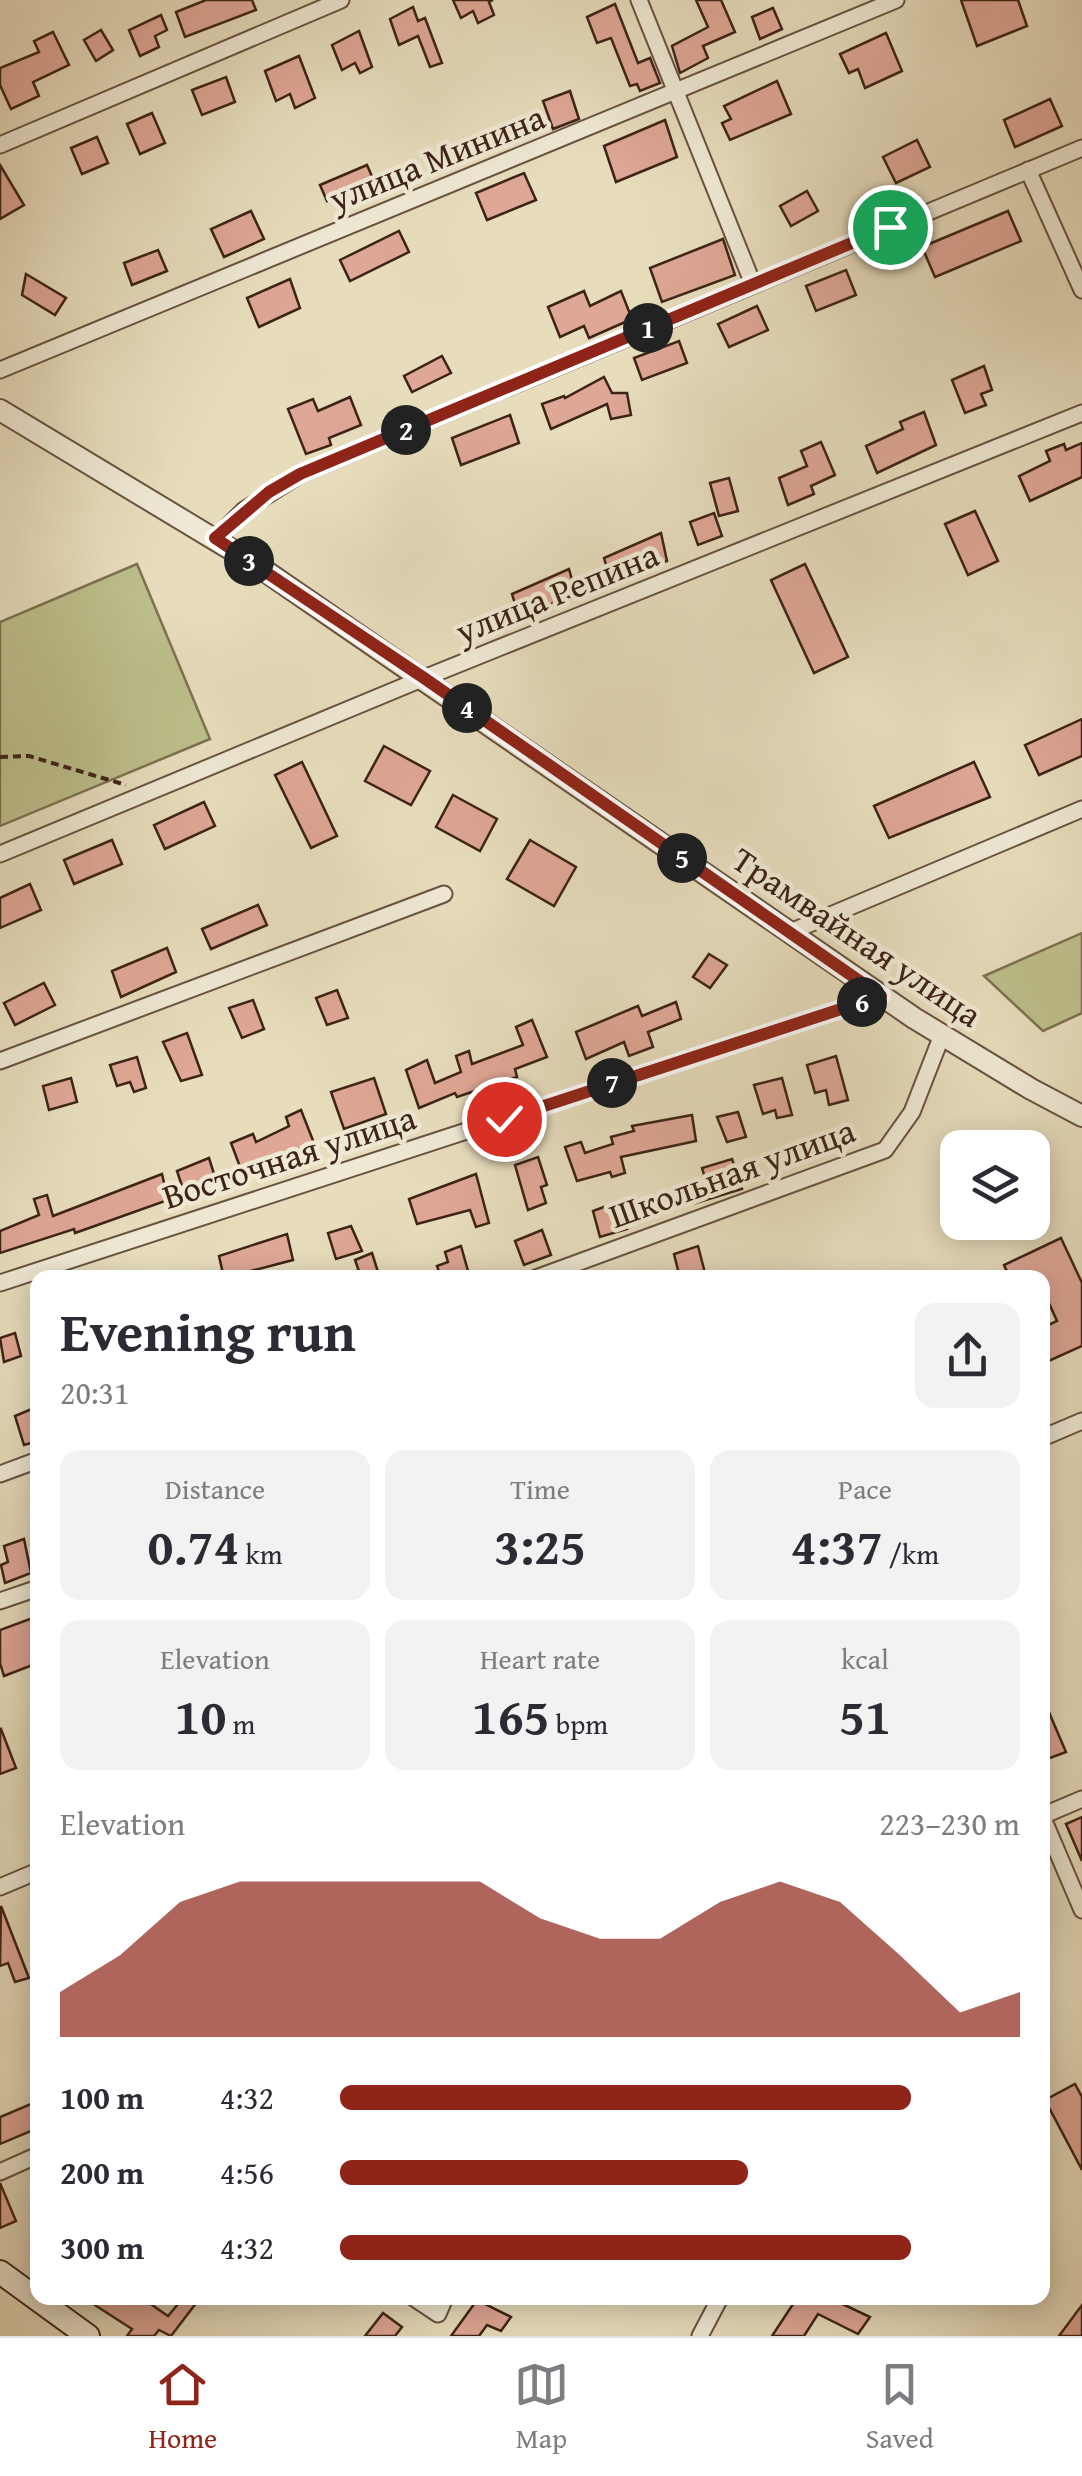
<!DOCTYPE html>
<html lang="en">
<head>
<meta charset="utf-8">
<style>
  :root { --surface:#fff; --page:#f2f2f3; --text:#2b2b33; --muted:#7c7c81; --line:#e1e1e2; --accent:#8f2418 }
  body { margin:0; font-family:"Gentium Book Plus",serif; background:var(--page); color:var(--text); height:100vh; display:flex; flex-direction:column; font-size:38px; white-space:nowrap }
  * { box-sizing:border-box; margin:0 }
  p { font-size:32px; color:var(--muted) }
  .icon { flex:none; width:55px; height:55px; fill:none; stroke:currentColor; stroke-width:2; stroke-linecap:round; stroke-linejoin:round }
  .map { position:relative; flex:1; overflow:hidden }
  .side { position:absolute; left:30px; top:1270px; width:1020px; height:1035px; display:flex; flex-direction:column; background:var(--surface); border-radius:20px; box-shadow:0 5px 25px #0003 }
  .side>* { flex:none }
  .controls { position:absolute; left:940px; top:1130px; display:grid; gap:20px }
  .controls a { display:grid; place-items:center; width:110px; height:110px; border-radius:20px; background:var(--surface); box-shadow:0 5px 25px #0003; font-size:50px }
  .pin { position:absolute; display:grid; place-items:center; width:85px; height:85px; color:#fff; margin:-42px; border:5px solid #fff; border-radius:50%; box-shadow:0 2px 10px #0007 }
  .km { position:absolute; width:50px; height:50px; margin:-25px; border-radius:50%; background:#222; color:#fff; font-size:28px; line-height:50px; text-align:center }
  .round { display:grid; place-items:center; flex:none; width:105px; height:105px; border-radius:20px; background:var(--page) }
  .overview { display:flex; align-items:center; justify-content:space-between; height:170px; padding:0 30px }
  h1 { font-size:55px; font-weight:700; line-height:75px }
  .figures { display:grid; grid-template-columns:repeat(3,1fr); gap:15px; height:170px; padding:10px 30px }
  .figures div { display:grid; align-content:center; border-radius:20px; background:var(--page); text-align:center }
  .figures b { font-size:50px; font-weight:700 }
  .figures small { font-size:28px; font-weight:400 }
  .figures p { font-size:28px }
  .chart { height:280px; padding:20px 30px }
  .chart p { display:flex; justify-content:space-between }
  .chart svg { width:100%; height:180px; margin-top:10px; fill:var(--accent); opacity:.7 }
  ul { padding:0 30px; list-style:none; font-size:32px }
  li { display:grid; grid-template-columns:160px 120px 1fr; align-items:center; height:75px }
  li i { height:25px; border-radius:12px; background:var(--accent) }
  .dock { display:flex; justify-content:space-around; align-items:center; height:140px; border-top:2px solid var(--line); background:var(--surface); font-size:28px; color:var(--muted) }
  .dock a { display:grid; justify-items:center; gap:5px }
  .dock .on { color:var(--accent) }
  .map>svg:first-child { display:block }
  .green { fill:#bdbf8c; stroke:#7d7151; stroke-width:2.5 }
  .building { fill:#dfa796; stroke:#3d2316; stroke-width:2.5 }
  .lines { fill:none; stroke-linecap:round; stroke-linejoin:round }
  .minor-casing { stroke:#685240; stroke-width:19 }
  .tertiary-casing { stroke:#685240; stroke-width:24 }
  .secondary-casing { stroke:#3d2316; stroke-width:26 }
  .path { stroke:#3d2316; stroke-width:4; stroke-dasharray:8 5; stroke-linecap:butt }
  .minor { stroke:#efe9d4; stroke-width:15 }
  .tertiary { stroke:#efe9d4; stroke-width:20 }
  .secondary { stroke:#efe9d4; stroke-width:22 }
  .route-casing { stroke:#fff; stroke-width:20 }
  .route { stroke:#8f2418; stroke-width:12 }
  .labels { text-anchor:middle; stroke-width:9; stroke-linejoin:round; paint-order:stroke }
  .street-label { font-size:35px; fill:#3d2316; stroke:#efe9d4 }
</style>
</head>
<body>
<div class="map">
<svg width="1082" height="2336" viewBox="0 0 1082 2336">
  <rect width="100%" height="100%" fill="#e7ddbd"/>
  <filter id="stains"><feTurbulence type="fractalNoise" baseFrequency=".002" numOctaves="4"/><feColorMatrix values="0 0 0 0 .2 0 0 0 0 .09 0 0 0 0 .02 0 0 0 .5 -.17"/></filter>
  <radialGradient id="worn" r=".72"><stop offset=".6" stop-color="#630" stop-opacity="0"/><stop offset="1" stop-color="#630" stop-opacity=".3"/></radialGradient>
  <g class="green">
    <path d="M 137,564 L 210,739 L 0,826 L 0,622 Z"/>
    <path d="M 1082,933 L 1082,1013 L 1043,1031 L 984,976 Z"/>
  </g>
  <g class="building">
    <path d="M 206,0 L 252,0 L 256,10 L 185,37 L 176,12 Z"/>
    <path d="M 453,0 L 493,0 L 489,2 L 494,15 L 478,23 L 473,11 L 461,18 Z"/>
    <path d="M 696,0 L 721,0 L 735,32 L 703,46 L 708,58 L 680,73 L 672,46 L 708,27 Z"/>
    <path d="M 961,0 L 1018,0 L 1027,26 L 977,46 Z"/>
    <path d="M 615,4 L 638,63 L 650,58 L 660,83 L 640,91 L 637,84 L 630,86 L 611,38 L 597,43 L 587,17 Z"/>
    <path d="M 413,7 L 418,21 L 425,18 L 442,63 L 430,67 L 418,36 L 399,45 L 390,19 Z"/>
    <path d="M 773,8 L 782,29 L 760,39 L 752,17 Z"/>
    <path d="M 161,15 L 167,30 L 155,36 L 159,47 L 140,56 L 129,30 Z"/>
    <path d="M 101,30 L 113,50 L 96,61 L 84,40 Z"/>
    <path d="M 359,31 L 372,67 L 360,73 L 355,63 L 342,70 L 332,45 Z"/>
    <path d="M 53,32 L 69,65 L 33,82 L 39,96 L 11,109 L 0,85 L 0,68 L 39,52 L 34,41 Z"/>
    <path d="M 886,33 L 902,71 L 865,88 L 858,69 L 849,73 L 840,54 Z"/>
    <path d="M 299,56 L 315,98 L 295,108 L 290,94 L 276,101 L 265,71 Z"/>
    <path d="M 226,77 L 235,102 L 202,115 L 192,90 Z"/>
    <path d="M 777,81 L 791,114 L 730,140 L 722,123 L 731,119 L 724,106 Z"/>
    <path d="M 570,91 L 579,119 L 553,129 L 543,101 Z"/>
    <path d="M 1050,99 L 1062,126 L 1015,147 L 1004,120 Z"/>
    <path d="M 152,113 L 165,143 L 140,154 L 127,124 Z"/>
    <path d="M 665,120 L 677,157 L 616,182 L 604,146 Z"/>
    <path d="M 97,137 L 108,163 L 82,174 L 71,148 Z"/>
    <path d="M 917,140 L 930,167 L 896,183 L 883,157 Z"/>
    <path d="M 0,165 L 24,205 L 0,219 Z"/>
    <path d="M 367,165 L 374,181 L 327,201 L 320,185 Z"/>
    <path d="M 524,173 L 536,200 L 487,220 L 476,193 Z"/>
    <path d="M 807,191 L 818,211 L 791,226 L 780,206 Z"/>
    <path d="M 251,211 L 264,239 L 224,257 L 211,229 Z"/>
    <path d="M 1008,211 L 1021,241 L 935,277 L 922,247 Z"/>
    <path d="M 399,231 L 409,252 L 350,281 L 340,260 Z"/>
    <path d="M 723,239 L 735,275 L 662,302 L 650,268 Z"/>
    <path d="M 158,250 L 167,271 L 132,285 L 124,263 Z"/>
    <path d="M 846,270 L 856,295 L 816,311 L 806,286 Z"/>
    <path d="M 26,274 L 66,298 L 55,315 L 22,295 Z"/>
    <path d="M 290,279 L 300,308 L 259,327 L 247,298 Z"/>
    <path d="M 584,291 L 590,306 L 621,291 L 632,319 L 589,338 L 584,326 L 560,337 L 548,307 Z"/>
    <path d="M 757,306 L 768,330 L 729,347 L 718,324 Z"/>
    <path d="M 679,341 L 687,363 L 642,380 L 634,358 Z"/>
    <path d="M 442,356 L 451,373 L 412,392 L 404,376 Z"/>
    <path d="M 984,366 L 992,390 L 981,394 L 986,405 L 965,413 L 952,380 Z"/>
    <path d="M 604,377 L 612,393 L 627,393 L 631,415 L 611,419 L 607,404 L 551,429 L 542,404 L 564,396 L 565,398 Z"/>
    <path d="M 350,397 L 361,425 L 329,438 L 331,445 L 306,454 L 288,409 L 313,399 L 318,411 Z"/>
    <path d="M 924,412 L 936,445 L 877,473 L 866,446 L 903,429 L 900,422 Z"/>
    <path d="M 510,415 L 519,443 L 461,465 L 452,438 Z"/>
    <path d="M 821,442 L 835,475 L 811,486 L 814,494 L 788,505 L 779,478 L 807,466 L 801,451 Z"/>
    <path d="M 1082,443 L 1082,477 L 1030,501 L 1019,476 L 1050,461 L 1046,451 L 1064,444 L 1066,450 Z"/>
    <path d="M 729,478 L 738,511 L 719,516 L 710,483 Z"/>
    <path d="M 975,511 L 998,561 L 968,575 L 945,524 Z"/>
    <path d="M 714,513 L 722,536 L 698,545 L 690,522 Z"/>
    <path d="M 661,533 L 667,561 L 611,582 L 604,558 Z"/>
    <path d="M 805,564 L 848,657 L 814,673 L 771,580 Z"/>
    <path d="M 569,569 L 576,594 L 519,617 L 512,594 Z"/>
    <path d="M 1082,719 L 1082,756 L 1039,775 L 1025,745 Z"/>
    <path d="M 384,746 L 430,771 L 411,805 L 365,781 Z"/>
    <path d="M 302,762 L 337,836 L 311,848 L 275,775 Z"/>
    <path d="M 974,762 L 990,797 L 889,838 L 874,806 Z"/>
    <path d="M 453,795 L 497,819 L 480,851 L 436,827 Z"/>
    <path d="M 204,802 L 215,826 L 165,849 L 154,825 Z"/>
    <path d="M 112,840 L 122,864 L 74,884 L 64,860 Z"/>
    <path d="M 530,840 L 576,867 L 554,906 L 507,879 Z"/>
    <path d="M 30,884 L 41,910 L 0,928 L 0,898 Z"/>
    <path d="M 258,905 L 267,925 L 211,949 L 202,929 Z"/>
    <path d="M 167,948 L 176,972 L 121,997 L 112,971 Z"/>
    <path d="M 709,954 L 727,965 L 710,988 L 693,977 Z"/>
    <path d="M 44,983 L 55,1005 L 15,1025 L 4,1003 Z"/>
    <path d="M 337,990 L 348,1018 L 327,1025 L 316,998 Z"/>
    <path d="M 253,1000 L 264,1029 L 242,1038 L 229,1008 Z"/>
    <path d="M 676,1002 L 681,1019 L 648,1032 L 653,1047 L 629,1056 L 624,1042 L 586,1059 L 576,1032 L 638,1006 L 642,1016 Z"/>
    <path d="M 532,1020 L 547,1057 L 515,1069 L 517,1077 L 457,1097 L 455,1093 L 419,1108 L 406,1070 L 427,1060 L 435,1083 L 461,1072 L 456,1056 L 469,1051 L 472,1064 L 523,1045 L 516,1027 Z"/>
    <path d="M 187,1033 L 202,1075 L 181,1081 L 163,1042 Z"/>
    <path d="M 836,1056 L 848,1100 L 829,1105 L 826,1090 L 815,1093 L 807,1065 Z"/>
    <path d="M 137,1057 L 146,1088 L 134,1092 L 130,1082 L 117,1086 L 110,1065 Z"/>
    <path d="M 71,1078 L 77,1102 L 49,1110 L 43,1086 Z"/>
    <path d="M 374,1078 L 386,1114 L 344,1129 L 331,1092 Z"/>
    <path d="M 782,1078 L 792,1115 L 777,1118 L 775,1110 L 763,1114 L 754,1085 Z"/>
    <path d="M 301,1110 L 314,1143 L 242,1172 L 231,1143 L 253,1134 L 256,1142 L 289,1126 L 286,1117 Z"/>
    <path d="M 738,1112 L 746,1137 L 727,1142 L 717,1117 Z"/>
    <path d="M 692,1115 L 696,1141 L 621,1157 L 625,1173 L 612,1177 L 610,1172 L 577,1181 L 565,1147 L 581,1142 L 585,1153 L 613,1144 L 611,1137 L 634,1131 L 632,1126 Z"/>
    <path d="M 538,1157 L 547,1185 L 541,1187 L 546,1203 L 528,1210 L 515,1165 Z"/>
    <path d="M 209,1158 L 215,1177 L 183,1189 L 177,1171 Z"/>
    <path d="M 732,1159 L 742,1189 L 696,1203 L 688,1183 L 705,1178 L 702,1168 Z"/>
    <path d="M 162,1174 L 168,1200 L 75,1233 L 74,1229 L 0,1253 L 0,1231 L 39,1215 L 34,1199 L 47,1195 L 53,1216 Z"/>
    <path d="M 476,1174 L 489,1223 L 476,1227 L 470,1210 L 417,1224 L 409,1199 Z"/>
    <path d="M 617,1202 L 619,1208 L 627,1204 L 631,1219 L 624,1221 L 627,1229 L 600,1237 L 593,1211 Z"/>
    <path d="M 351,1226 L 362,1251 L 336,1259 L 328,1233 Z"/>
    <path d="M 542,1230 L 551,1255 L 524,1265 L 515,1241 Z"/>
    <path d="M 287,1234 L 293,1260 L 224,1278 L 219,1256 Z"/>
    <path d="M 1061,1238 L 1082,1283 L 1082,1346 L 1042,1364 L 1042,1328 L 1057,1321 L 1042,1288 L 1042,1278 L 1010,1278 L 1004,1265 Z"/>
    <path d="M 461,1246 L 470,1278 L 441,1278 L 437,1266 L 448,1262 L 445,1252 Z"/>
    <path d="M 698,1246 L 705,1273 L 680,1278 L 674,1254 Z"/>
    <path d="M 372,1253 L 378,1272 L 361,1277 L 355,1260 Z"/>
    <path d="M 15,1333 L 21,1356 L 4,1362 L 0,1338 Z"/>
    <path d="M 34,1408 L 38,1441 L 24,1445 L 15,1416 Z"/>
    <path d="M 24,1539 L 31,1573 L 5,1583 L 1,1565 L 8,1562 L 4,1546 Z"/>
    <path d="M 38,1616 L 38,1663 L 4,1676 L 0,1663 L 0,1630 Z"/>
    <path d="M 1042,1696 L 1066,1752 L 1042,1761 Z"/>
    <path d="M 1,1729 L 16,1768 L 0,1774 L 0,1730 Z"/>
    <path d="M 1082,1817 L 1082,1861 L 1066,1824 Z"/>
    <path d="M 1,1906 L 29,1978 L 15,1982 L 8,1963 L 0,1966 Z"/>
    <path d="M 1075,2084 L 1082,2097 L 1082,2170 L 1045,2100 Z"/>
    <path d="M 31,2104 L 38,2128 L 0,2144 L 0,2117 Z"/>
    <path d="M 0,2183 L 16,2221 L 0,2228 Z"/>
    <path d="M 84,2298 L 142,2298 L 168,2316 L 183,2298 L 200,2298 L 171,2336 L 159,2330 L 154,2336 L 127,2336 L 132,2329 Z"/>
    <path d="M 797,2298 L 830,2298 L 870,2317 L 858,2334 L 818,2314 L 804,2336 L 772,2336 Z"/>
    <path d="M 477,2300 L 511,2317 L 501,2331 L 487,2325 L 479,2336 L 451,2336 Z"/>
    <path d="M 1082,2305 L 1082,2336 L 1059,2336 Z"/>
    <path d="M 383,2313 L 402,2327 L 395,2336 L 365,2336 Z"/>
  </g>
  <g class="lines">
    <defs>
      <g id="minor">
        <path d="M 639,0 L 753,284"/>
        <path d="M 0,145 L 341,0"/>
        <path d="M 1028,170 L 1082,290"/>
        <path d="M 0,370 L 896,0"/>
        <path d="M 215,539 L 244,510 L 301,474 L 1082,148"/>
        <path d="M 0,854 L 424,678 L 1082,413"/>
        <path d="M 788,933 L 1082,809"/>
        <path d="M 0,1061 L 444,894"/>
        <path d="M 536,1278 L 885,1150 L 912,1112 L 942,1035"/>
        <path d="M 0,1283 L 881,996"/>
        <path d="M 1042,1438 L 1082,1421"/>
        <path d="M 0,1474 L 38,1460"/>
        <path d="M 0,1601 L 38,1588"/>
        <path d="M 1042,1816 L 1082,1910"/>
        <path d="M 1042,1816 L 1082,1799"/>
        <path d="M 0,1887 L 38,1871"/>
        <path d="M 0,2172 L 38,2155"/>
        <path d="M 414,2298 L 438,2314 L 445,2298"/>
        <path d="M 700,2336 L 720,2298"/>
      </g>
      <path id="tertiary" d="M 0,410 L 252,562 L 914,1018 L 1031,1089 L 1082,1116"/>
      <path id="secondary" d="M 0,2272 L 88,2336"/>
    </defs>
    <use href="#minor" class="minor-casing"/>
    <use href="#tertiary" class="tertiary-casing"/>
    <use href="#secondary" class="secondary-casing"/>
    <path class="path" d="M 0,757 L 29,756 L 126,785"/>
    <use href="#minor" class="minor"/>
    <use href="#tertiary" class="tertiary"/>
    <use href="#secondary" class="secondary"/>
  </g>
  <g class="lines">
    <defs>
      <path id="route" d="M 504,1119 L 881,996 L 424,678 L 215,538 L 269,492 L 300,474 L 890,227"/>
    </defs>
    <use href="#route" class="route-casing"/>
    <use href="#route" class="route"/>
  </g>
  <g class="labels">
    <g class="street-label">
      <text transform="translate(437 158) rotate(-22)" y="12">улица Минина</text>
      <text transform="translate(557 593) rotate(-22)" y="12">улица Репина</text>
      <text transform="translate(857 937) rotate(34)" y="12">Трамвайная улица</text>
      <text transform="translate(289 1157) rotate(-18)" y="12">Восточная улица</text>
      <text transform="translate(732 1173) rotate(-20)" y="12">Школьная улица</text>
    </g>
  </g>
  <rect width="100%" height="100%" filter="url(#stains)"/>
  <rect width="100%" height="100%" fill="url(#worn)"/>
</svg>
<div class="controls">
<a><svg class="icon" aria-label="layers" viewBox="0 0 24 24"><path d="M12 4l9 5-9 5-9-5zM3 14l9 5 9-5"/></svg></a>
</div>
<div class="pin" style="left:890px;top:227px;background:#1e9e55"><svg class="icon" aria-label="arrive" viewBox="0 0 24 24"><path d="M6 21V4h12l-3 4 3 4H6"/></svg></div>
<div class="pin" style="left:504px;top:1119px;background:#d93025"><svg class="icon" aria-label="check" viewBox="0 0 24 24"><path d="M5 12l5 5 9-10"/></svg></div>
<b class="km" style="left:648px;top:328px">1</b>
<b class="km" style="left:406px;top:430px">2</b>
<b class="km" style="left:249px;top:561px">3</b>
<b class="km" style="left:467px;top:708px">4</b>
<b class="km" style="left:682px;top:858px">5</b>
<b class="km" style="left:862px;top:1002px">6</b>
<b class="km" style="left:612px;top:1083px">7</b>
<section class="side">
<div class="overview"><div><h1>Evening run</h1><p>20:31</p></div><a class="round"><svg class="icon" aria-label="share" viewBox="0 0 24 24"><path d="M12 15V3M7 8l5-5 5 5M5 13v7h14v-7"/></svg></a></div>
<div class="figures">
<div><p>Distance</p><b>0.74<small> km</small></b></div>
<div><p>Time</p><b>3:25</b></div>
<div><p>Pace</p><b>4:37<small> /km</small></b></div>
</div>
<div class="figures">
<div><p>Elevation</p><b>10<small> m</small></b></div>
<div><p>Heart rate</p><b>165<small> bpm</small></b></div>
<div><p>kcal</p><b>51</b></div>
</div>
<div class="chart"><p><span>Elevation</span>223–230 m</p>
<svg viewBox="0 0 160 44" preserveAspectRatio="none"><path d="M0 44V33L10 24L20 11L30 6L40 6L50 6L60 6L70 6L80 15L90 20L100 20L110 11L120 6L130 11L140 24L150 38L160 33V44z"/></svg>
</div>
<ul>
<li><b>100 m</b>4:32<i style="width:84%"></i></li>
<li><b>200 m</b>4:56<i style="width:60%"></i></li>
<li><b>300 m</b>4:32<i style="width:84%"></i></li>
</ul>
</section>
</div>
<nav class="dock">
<a class="on"><svg class="icon" aria-label="home" viewBox="0 0 24 24"><path d="M3 11l9-7 9 7M6 9v11h12V9"/></svg>Home</a>
<a><svg class="icon" aria-label="map" viewBox="0 0 24 24"><path d="M3 6l6-2 6 2 6-2v14l-6 2-6-2-6 2zM9 4v14M15 6v14"/></svg>Map</a>
<a><svg class="icon" aria-label="saved" viewBox="0 0 24 24"><path d="M7 4h10v16l-5-4-5 4z"/></svg>Saved</a>
</nav>
</body>
</html>
